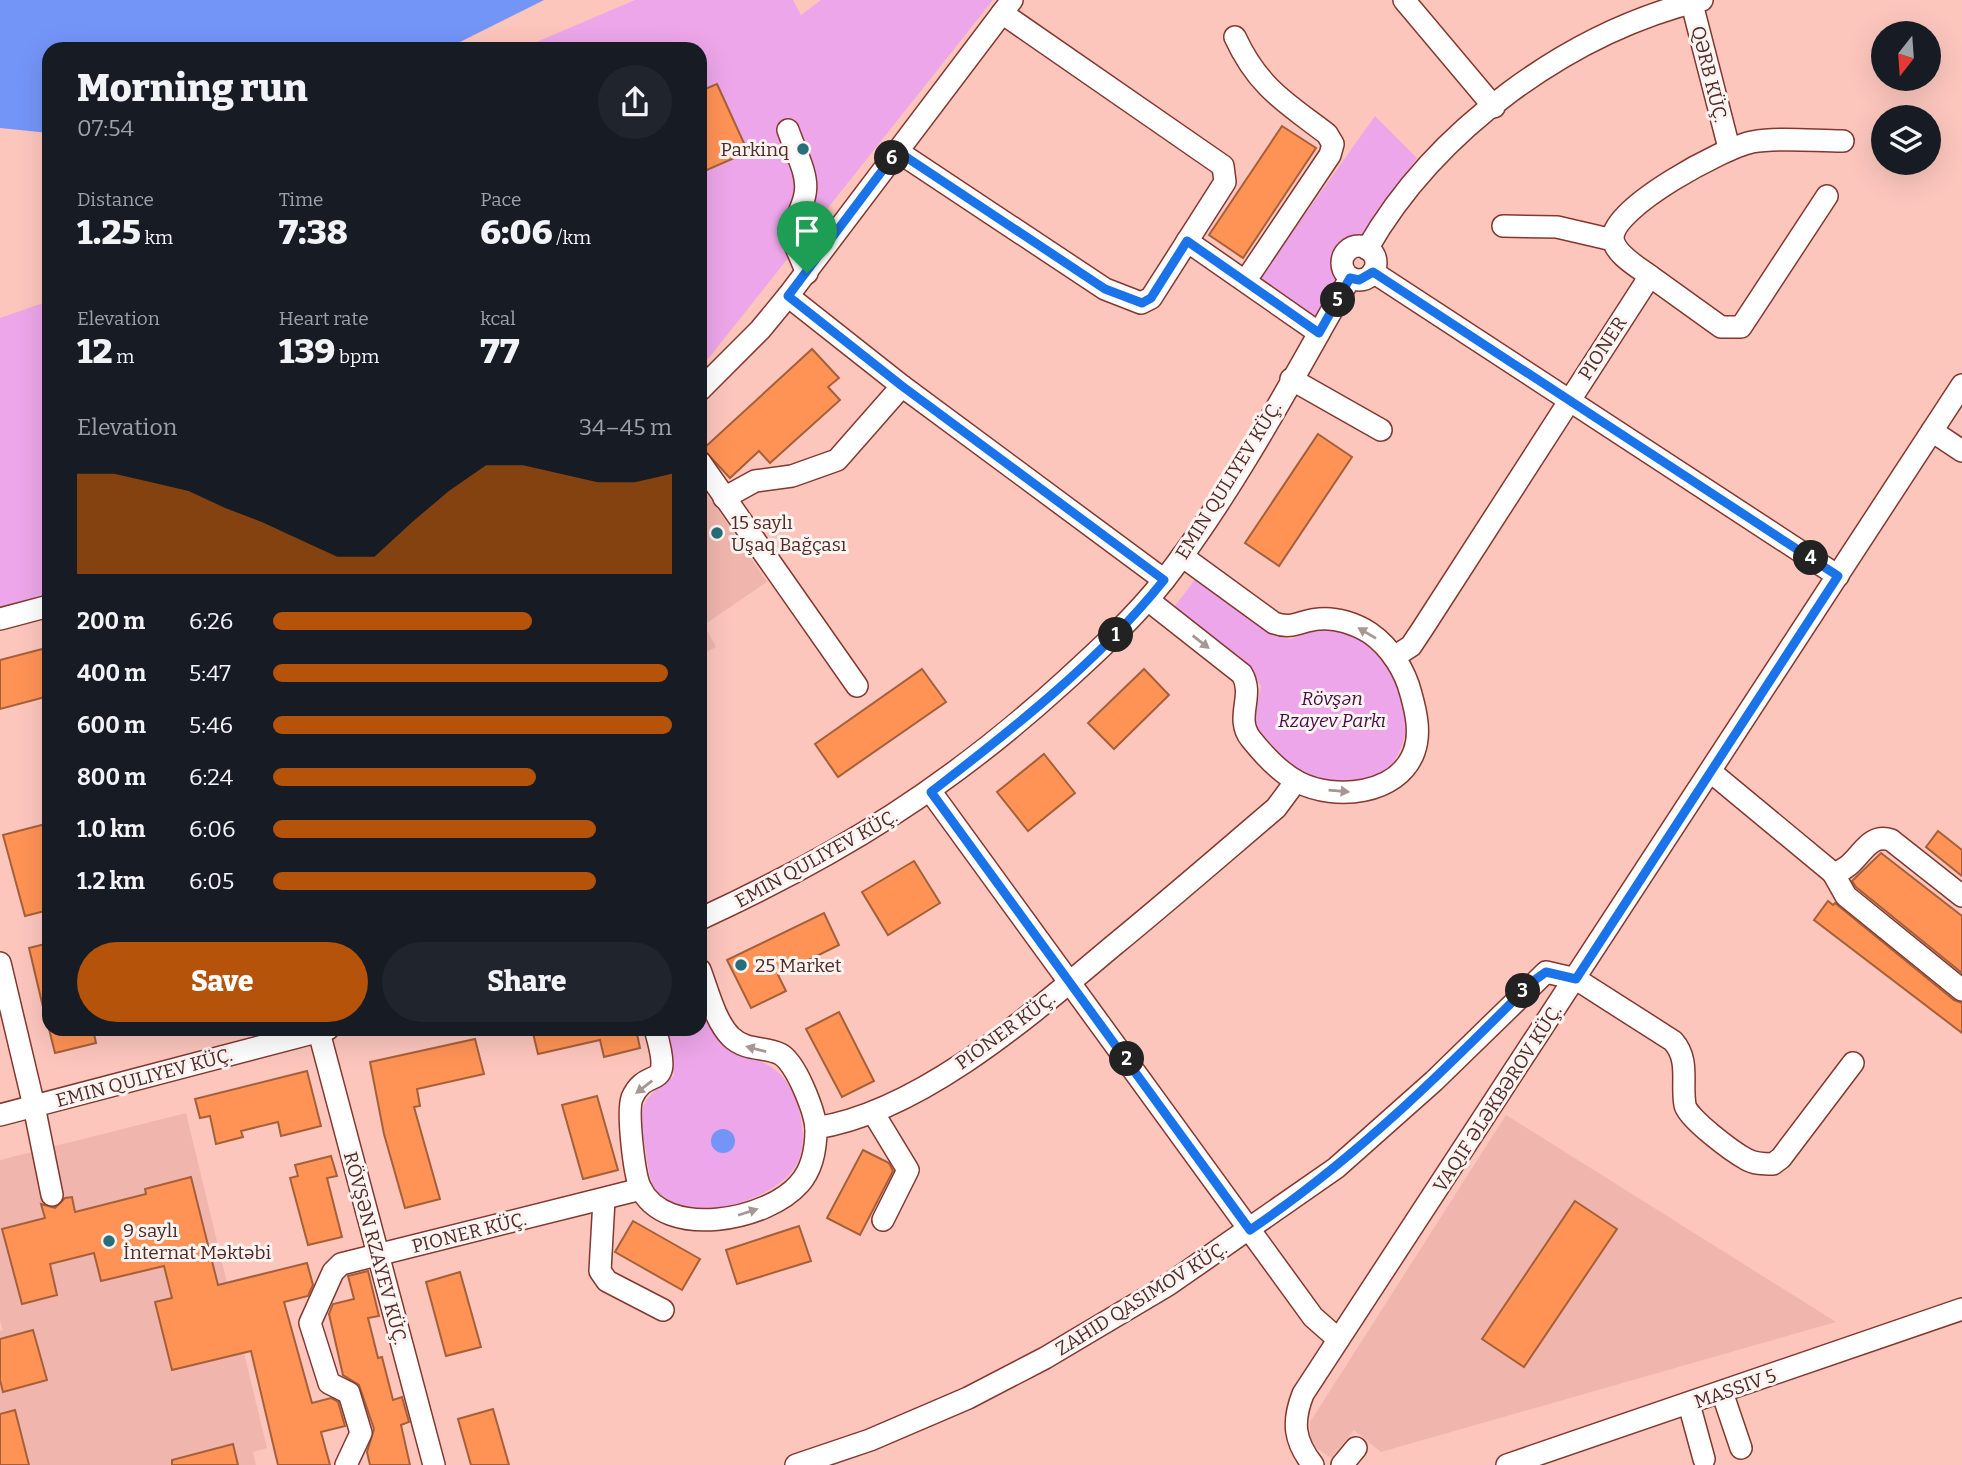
<!DOCTYPE html>
<html lang="en">
<head>
<meta charset="utf-8">
<style>
  :root { --surface:#171b24; --page:#20242c; --text:#f1f3f6; --muted:#9ea1a6; --accent:#b45309 }
  body { margin:0; font-family:Bitter,serif; background:var(--page); color:var(--text); height:100vh; display:flex; flex-direction:column; font-size:26px; white-space:nowrap }
  * { box-sizing:border-box; margin:0 }
  p { font-size:23px; color:var(--muted) }
  .icon { flex:none; width:38px; height:38px; fill:none; stroke:currentColor; stroke-width:2; stroke-linecap:round; stroke-linejoin:round }
  .map { position:relative; flex:1; overflow:hidden }
  .drawer { position:absolute; left:42px; top:42px; width:665px; height:994px; display:flex; flex-direction:column; background:var(--surface); border-radius:21px; box-shadow:0 7px 28px #0002 }
  .drawer>* { flex:none }
  .needle { width:46px; rotate:197deg }
  .controls { position:absolute; left:1871px; top:21px; display:grid; gap:14px }
  .controls a { display:grid; place-items:center; width:70px; height:70px; border-radius:50%; background:var(--surface); box-shadow:0 7px 28px #0002; font-size:35px }
  .pin { position:absolute; display:grid; place-items:center; width:60px; height:60px; color:#fff; margin:-72px -30px; border-radius:50% 50% 50% 0; rotate:-45deg; box-shadow:0 0 7px #0007 }
  .pin .icon { rotate:45deg }
  .km { position:absolute; width:35px; height:35px; margin:-18px; border-radius:50%; background:#222; color:#fff; font-size:19px; line-height:35px; text-align:center }
  .round { display:grid; place-items:center; flex:none; width:74px; height:74px; border-radius:37px; background:var(--page) }
  .head { display:flex; align-items:center; justify-content:space-between; height:119px; padding:0 35px }
  h1 { font-size:38px; font-weight:800; line-height:52px }
  .figures { display:grid; grid-template-columns:repeat(3,1fr); gap:10px; height:119px; padding:7px 35px }
  .figures div { display:grid; align-content:center }
  .figures b { font-size:35px; font-weight:800 }
  .figures small { font-size:19px; font-weight:400 }
  .figures p { font-size:19px }
  .chart { height:196px; padding:14px 35px }
  .chart p { display:flex; justify-content:space-between }
  .chart svg { width:100%; height:126px; margin-top:7px; fill:var(--accent); opacity:.7 }
  .button { display:flex; gap:14px; margin-top:auto; padding:14px 35px }
  .button a { flex:1; height:80px; border-radius:42px; background:var(--accent); color:#fff; font-size:28px; font-weight:800; line-height:80px; text-align:center }
  .button a+a { background:var(--page); color:var(--text) }
  ul { padding:0 35px; list-style:none; font-size:23px }
  li { display:grid; grid-template-columns:112px 84px 1fr; align-items:center; height:52px }
  li i { height:18px; border-radius:9px; background:var(--accent) }
  .map>svg:first-child { display:block }
  .built { fill:#f0b6ad }
  .green { fill:#eda6e9 }
  .water { fill:#7495f8 }
  .building { fill:#ff9356; stroke:#a66039; stroke-width:2 }
  .lines { fill:none; stroke-linecap:round; stroke-linejoin:round }
  .minor-casing { stroke:#83382f; stroke-width:24 }
  .minor { stroke:#fff; stroke-width:21 }
  .oneway { fill:#a79693 }
  .route-casing { stroke:#fff; stroke-width:14 }
  .route { stroke:#1a73e8; stroke-width:9 }
  .poi-dot { fill:#276f7a; stroke:#fdf3f1; stroke-width:2.5 }
  .labels { text-anchor:middle; stroke-width:6; stroke-linejoin:round; paint-order:stroke }
  .street-label { font-size:19px; fill:#4f2c27; stroke:#fdf3f1 }
  .poi-label { font-size:19px; fill:#4f2c27; stroke:#fdf3f1; text-anchor:start }
  .park-label { font-size:19px; font-style:italic; fill:#450f44; stroke:#fdf3f1 }
</style>
</head>
<body>
<div class="map">
<svg width="1962" height="1465" viewBox="0 0 1962 1465">
  <rect width="100%" height="100%" fill="#fcc6bd"/>
  <g class="built">
    <path d="M 700,484 L 767,582 L 704,625 L 716,647 L 700,655 Z"/>
    <path d="M 186,1113 L 267,1448 L 253,1452 L 256,1465 L 0,1465 L 0,1331 L 3,1330 L 0,1321 L 0,1160 Z"/>
    <path d="M 1506,1115 L 1836,1322 L 1381,1452 L 1354,1430 L 1331,1458 L 1310,1444 L 1310,1422 Z"/>
  </g>
  <g class="green">
    <path d="M 635,0 L 793,0 L 801,15 L 821,0 L 993,0 L 700,369 L 700,49 L 520,49 Z"/>
    <path d="M 1375,116 L 1417,158 L 1364,237 L 1342,240 C 1332,255 1334,263 1341,279 L 1314,321 L 1258,280 Z"/>
    <path d="M 49,301 L 49,594 L 0,607 L 0,318 Z"/>
    <path d="M 1196,578 L 1276,636 L 1291,639 L 1325,626 L 1345,630 L 1366,643 L 1386,662 L 1400,688 L 1407,725 L 1402,746 L 1394,762 L 1380,774 L 1351,783 L 1312,777 L 1288,763 L 1258,729 L 1254,715 L 1261,687 L 1255,675 L 1172,610 Z"/>
    <path d="M 707,1006 C 711,1020 715,1039 727,1049 C 736,1056 747,1057 757,1060 C 786,1070 799,1097 802,1126 C 804,1140 803,1155 795,1167 C 774,1202 679,1230 654,1187 C 648,1177 647,1158 645,1146 C 637,1105 641,1100 674,1076 L 664,1029 L 700,1029 L 700,1008 Z"/>
  </g>
  <g class="water">
    <path d="M 0,0 L 544,0 L 446,49 L 49,49 L 49,133 L 0,128 Z"/>
    <circle cx="723" cy="1141" r="12"/>
  </g>
  <g class="building">
    <path d="M 717,84 L 748,152 L 700,173 L 700,91 Z"/>
    <path d="M 1282,126 L 1316,148 L 1243,258 L 1209,235 Z"/>
    <path d="M 812,349 L 839,378 L 828,387 L 840,400 L 770,463 L 759,451 L 730,478 L 703,449 Z"/>
    <path d="M 1318,434 L 1352,457 L 1279,566 L 1245,543 Z"/>
    <path d="M 46,648 L 49,662 L 49,696 L 0,709 L 0,660 Z"/>
    <path d="M 922,669 L 946,702 L 838,777 L 815,744 Z"/>
    <path d="M 1144,669 L 1169,695 L 1114,749 L 1088,723 Z"/>
    <path d="M 1044,754 L 1075,793 L 1028,831 L 997,792 Z"/>
    <path d="M 49,823 L 49,910 L 25,916 L 3,835 Z"/>
    <path d="M 1938,831 L 1962,850 L 1962,876 L 1926,847 Z"/>
    <path d="M 1881,853 L 1962,916 L 1962,973 L 1856,887 L 1852,881 Z"/>
    <path d="M 914,861 L 940,903 L 888,935 L 862,892 Z"/>
    <path d="M 1828,901 L 1833,905 L 1835,903 L 1954,1000 L 1962,1003 L 1962,1033 L 1814,920 Z"/>
    <path d="M 824,913 L 839,945 L 778,975 L 786,991 L 751,1008 L 727,960 Z"/>
    <path d="M 49,943 L 49,1006 L 43,1007 L 29,948 Z"/>
    <path d="M 839,1012 L 874,1081 L 842,1097 L 806,1029 Z"/>
    <path d="M 49,1029 L 93,1029 L 96,1043 L 55,1053 Z"/>
    <path d="M 532,1029 L 636,1029 L 640,1048 L 604,1057 L 600,1040 L 538,1054 Z"/>
    <path d="M 475,1039 L 484,1074 L 417,1089 L 420,1106 L 414,1107 L 440,1199 L 405,1208 L 384,1134 L 370,1062 Z"/>
    <path d="M 307,1071 L 321,1126 L 281,1136 L 278,1122 L 241,1131 L 243,1137 L 216,1144 L 210,1116 L 200,1118 L 195,1099 Z"/>
    <path d="M 597,1096 L 618,1170 L 583,1179 L 562,1105 Z"/>
    <path d="M 863,1150 L 889,1163 L 893,1171 L 860,1235 L 827,1218 Z"/>
    <path d="M 331,1156 L 337,1176 L 327,1178 L 342,1237 L 308,1245 L 290,1178 L 298,1176 L 295,1165 Z"/>
    <path d="M 191,1177 L 218,1285 L 307,1263 L 313,1285 L 308,1296 L 284,1302 L 312,1403 L 331,1398 L 338,1402 L 345,1426 L 321,1432 L 330,1465 L 278,1465 L 251,1351 L 172,1370 L 155,1302 L 172,1298 L 164,1266 L 101,1281 L 94,1253 L 50,1264 L 57,1295 L 22,1304 L 2,1229 L 45,1218 L 41,1204 L 55,1208 L 65,1198 L 72,1197 L 75,1212 L 146,1194 L 145,1189 Z"/>
    <path d="M 1575,1201 L 1617,1229 L 1524,1367 L 1482,1339 Z"/>
    <path d="M 633,1221 L 700,1259 L 682,1290 L 615,1252 Z"/>
    <path d="M 799,1226 L 811,1261 L 737,1284 L 726,1250 Z"/>
    <path d="M 368,1271 L 379,1316 L 368,1318 L 378,1358 L 382,1357 L 393,1400 L 402,1397 L 409,1422 L 401,1425 L 410,1465 L 370,1465 L 367,1452 L 374,1429 L 359,1385 L 343,1375 L 329,1314 L 333,1304 L 354,1299 L 348,1276 Z"/>
    <path d="M 460,1272 L 481,1347 L 446,1356 L 426,1282 Z"/>
    <path d="M 33,1330 L 47,1380 L 3,1392 L 0,1380 L 0,1339 Z"/>
    <path d="M 493,1409 L 509,1465 L 471,1465 L 458,1419 Z"/>
    <path d="M 15,1410 L 29,1465 L 0,1465 L 0,1414 Z"/>
    <path d="M 233,1444 L 238,1465 L 172,1465 L 172,1460 Z"/>
  </g>
  <g class="lines">
    <defs>
      <g id="minor">
        <path d="M 1404,0 L 1494,107"/>
        <path d="M 1691,0 L 1729,148"/>
        <path d="M 1235,37 C 1258,87 1285,102 1327,134 L 1333,144 L 1330,155 L 1246,280"/>
        <path d="M 788,130 C 805,177 817,185 789,231 L 807,273"/>
        <path d="M 897,151 L 1105,289 L 1141,303 L 1151,298 L 1225,182 L 1223,166 L 1002,13"/>
        <path d="M 1503,226 L 1557,227 L 1613,240"/>
        <path d="M 1187,241 L 1319,333"/>
        <circle cx="1359" cy="263" r="17"/>
        <path d="M 1367,249 C 1435,130 1569,32 1702,0"/>
        <path d="M 1373,272 L 1838,576"/>
        <path d="M 1650,276 L 1721,327 L 1741,327 L 1827,196"/>
        <path d="M 788,296 L 902,386 L 1164,580"/>
        <path d="M 1291,379 L 1381,430"/>
        <path d="M 700,390 L 760,330 L 788,296 L 1012,0"/>
        <path d="M 1932,431 L 1962,451"/>
        <path d="M 700,462 L 857,686"/>
        <path d="M 724,498 L 755,481 L 792,476 L 837,460 L 902,386"/>
        <path d="M 1148,600 L 1242,674 C 1255,696 1234,718 1251,739 C 1263,754 1281,773 1298,782 C 1335,801 1398,795 1414,752 C 1421,733 1416,712 1411,694 C 1405,670 1390,647 1370,633 C 1356,624 1336,617 1319,619 C 1301,620 1293,630 1274,623 L 1182,556"/>
        <path d="M 0,619 L 49,606"/>
        <path d="M 1394,657 L 1411,646 L 1423,628 L 1650,276 C 1638,267 1614,254 1613,238 C 1613,207 1723,148 1752,142 C 1781,137 1813,141 1843,141"/>
        <path d="M 1711,772 L 1833,873 C 1859,869 1864,831 1891,840 L 1962,896"/>
        <path d="M 931,792 L 1313,1317 L 1338,1339"/>
        <path d="M 1833,873 L 1846,896 L 1962,990"/>
        <path d="M 700,919 C 841,854 950,786 1065,681 C 1100,649 1135,617 1165,579 C 1234,490 1294,377 1350,278"/>
        <path d="M 0,963 L 34,1106 L 52,1195"/>
        <path d="M 655,1029 C 675,1097 647,1063 632,1098 C 627,1112 634,1173 640,1187 C 665,1241 768,1220 799,1184 C 812,1170 816,1148 816,1129 C 815,1112 796,1062 780,1054 C 765,1046 747,1052 731,1037 C 715,1021 708,991 700,970"/>
        <path d="M 319,1032 L 434,1465"/>
        <path d="M 874,1114 L 908,1170 L 883,1220"/>
        <path d="M 0,1115 L 328,1029"/>
        <path d="M 816,1128 C 921,1112 1033,1013 1113,946 C 1168,901 1222,854 1276,808 L 1296,781"/>
        <path d="M 604,1200 L 600,1271 L 607,1281 L 663,1310"/>
        <path d="M 1722,1392 L 1741,1448"/>
        <path d="M 1689,1404 L 1704,1459"/>
        <path d="M 346,1465 L 361,1433 L 349,1393 L 329,1383 L 310,1323 L 333,1272 L 341,1264 L 641,1189"/>
        <path d="M 796,1465 L 870,1440 L 968,1398 L 1045,1358 L 1168,1285 L 1336,1168 L 1434,1081 L 1546,972 L 1576,979 L 1673,1041 C 1690,1060 1681,1082 1685,1105 C 1687,1118 1733,1152 1746,1159 C 1754,1164 1764,1164 1773,1164 L 1781,1158 L 1853,1063"/>
        <path d="M 1313,1465 C 1294,1441 1292,1422 1303,1394 L 1962,385"/>
        <path d="M 1342,1465 L 1356,1448"/>
        <path d="M 1507,1465 L 1962,1309"/>
      </g>
    </defs>
    <use href="#minor" class="minor-casing"/>
    <use href="#minor" class="minor"/>
  </g>
  <defs><path id="oneway-solid" d="M-6-.8H1V-3.2L6.5 0L1 3.2V.8H-6Z" transform="scale(1.75)"/></defs>
  <g class="oneway">
    <use href="#oneway-solid" transform="translate(1367 633) rotate(-149)"/>
    <use href="#oneway-solid" transform="translate(1201 642) rotate(38)"/>
    <use href="#oneway-solid" transform="translate(1339 791) rotate(5)"/>
    <use href="#oneway-solid" transform="translate(756 1049) rotate(-165)"/>
    <use href="#oneway-solid" transform="translate(644 1087) rotate(142)"/>
    <use href="#oneway-solid" transform="translate(748 1212) rotate(-18)"/>
  </g>
  <g class="lines">
    <defs>
      <path id="route" d="M 897,151 L 1105,289 L 1142,303 L 1151,298 L 1187,241 L 1319,333 L 1350,278 L 1359,280 L 1373,272 L 1838,576 L 1576,979 L 1546,972 L 1532,982 C 1443,1072 1355,1159 1250,1230 L 931,792 C 1014,728 1098,662 1164,580 L 902,386 L 788,296 Z"/>
    </defs>
    <use href="#route" class="route-casing"/>
    <use href="#route" class="route"/>
  </g>
  <g class="poi-dot">
    <circle cx="803" cy="149" r="7"/>
    <circle cx="717" cy="533" r="7"/>
    <circle cx="741" cy="965" r="7"/>
    <circle cx="109" cy="1241" r="7"/>
  </g>
  <g class="labels">
    <g class="street-label">
      <text transform="translate(1710 74) rotate(76)" y="7">QƏRB KÜÇ.</text>
      <text transform="translate(1602 348) rotate(-57)" y="7">PIONER</text>
      <text transform="translate(1228 480) rotate(-58)" y="7">EMIN QULIYEV KÜÇ.</text>
      <text transform="translate(816 858) rotate(-29)" y="7">EMIN QULIYEV KÜÇ.</text>
      <text transform="translate(1005 1030) rotate(-36)" y="7">PIONER KÜÇ.</text>
      <text transform="translate(144 1077) rotate(-15)" y="7">EMIN QULIYEV KÜÇ.</text>
      <text transform="translate(1497 1098) rotate(-57)" y="7">VAQIF ƏLƏKBƏROV KÜÇ.</text>
      <text transform="translate(469 1232) rotate(-14)" y="7">PIONER KÜÇ.</text>
      <text transform="translate(376 1248) rotate(75)" y="7">RÖVŞƏN RZAYEV KÜÇ.</text>
      <text transform="translate(1141 1298) rotate(-32)" y="7">ZAHID QASIMOV KÜÇ.</text>
      <text transform="translate(1735 1388) rotate(-19)" y="7">MASSIV 5</text>
    </g>
    <g class="poi-label">
      <text x="789" y="156" text-anchor="end">Parkinq</text>
      <text x="731" y="529">15 saylı<tspan x="731" dy="22">Uşaq Bağçası</tspan></text>
      <text x="755" y="972">25 Market</text>
      <text x="123" y="1237">9 saylı<tspan x="123" dy="22">İnternat Məktəbi</tspan></text>
    </g>
    <g class="park-label">
      <text x="1332" y="705">Rövşən<tspan x="1332" dy="22">Rzayev Parkı</tspan></text>
    </g>
  </g>
</svg>
<div class="controls">
<a><svg class="needle" viewBox="-14 -14 28 28"><path d="M0-13l5 13h-10z" fill="#e53935"/><path d="M0 13l5-13h-10z" fill="#9ea1a6"/></svg></a>
<a><svg class="icon" aria-label="layers" viewBox="0 0 24 24"><path d="M12 4l9 5-9 5-9-5zM3 14l9 5 9-5"/></svg></a>
</div>
<div class="pin" style="left:807px;top:273px;background:#1e9e55"><svg class="icon" aria-label="arrive" viewBox="0 0 24 24"><path d="M6 21V4h12l-3 4 3 4H6"/></svg></div>
<b class="km" style="left:1116px;top:635px">1</b>
<b class="km" style="left:1127px;top:1059px">2</b>
<b class="km" style="left:1523px;top:991px">3</b>
<b class="km" style="left:1811px;top:558px">4</b>
<b class="km" style="left:1338px;top:300px">5</b>
<b class="km" style="left:892px;top:158px">6</b>
<section class="drawer">
<div class="head"><div><h1>Morning run</h1><p>07:54</p></div><a class="round"><svg class="icon" aria-label="share" viewBox="0 0 24 24"><path d="M12 15V3M7 8l5-5 5 5M5 13v7h14v-7"/></svg></a></div>
<div class="figures">
<div><p>Distance</p><b>1.25<small> km</small></b></div>
<div><p>Time</p><b>7:38</b></div>
<div><p>Pace</p><b>6:06<small> /km</small></b></div>
</div>
<div class="figures">
<div><p>Elevation</p><b>12<small> m</small></b></div>
<div><p>Heart rate</p><b>139<small> bpm</small></b></div>
<div><p>kcal</p><b>77</b></div>
</div>
<div class="chart"><p><span>Elevation</span>34–45 m</p>
<svg viewBox="0 0 160 44" preserveAspectRatio="none"><path d="M0 44V9L10 9L20 12L30 15L40 21L50 26L60 32L70 38L80 38L90 26L100 15L110 6L120 6L130 9L140 12L150 12L160 9V44z"/></svg>
</div>
<ul>
<li><b>200 m</b>6:26<i style="width:65%"></i></li>
<li><b>400 m</b>5:47<i style="width:99%"></i></li>
<li><b>600 m</b>5:46<i style="width:100%"></i></li>
<li><b>800 m</b>6:24<i style="width:66%"></i></li>
<li><b>1.0 km</b>6:06<i style="width:81%"></i></li>
<li><b>1.2 km</b>6:05<i style="width:81%"></i></li>
</ul>
<div class="button"><a>Save</a><a>Share</a></div>
</section>
</div>
</body>
</html>
